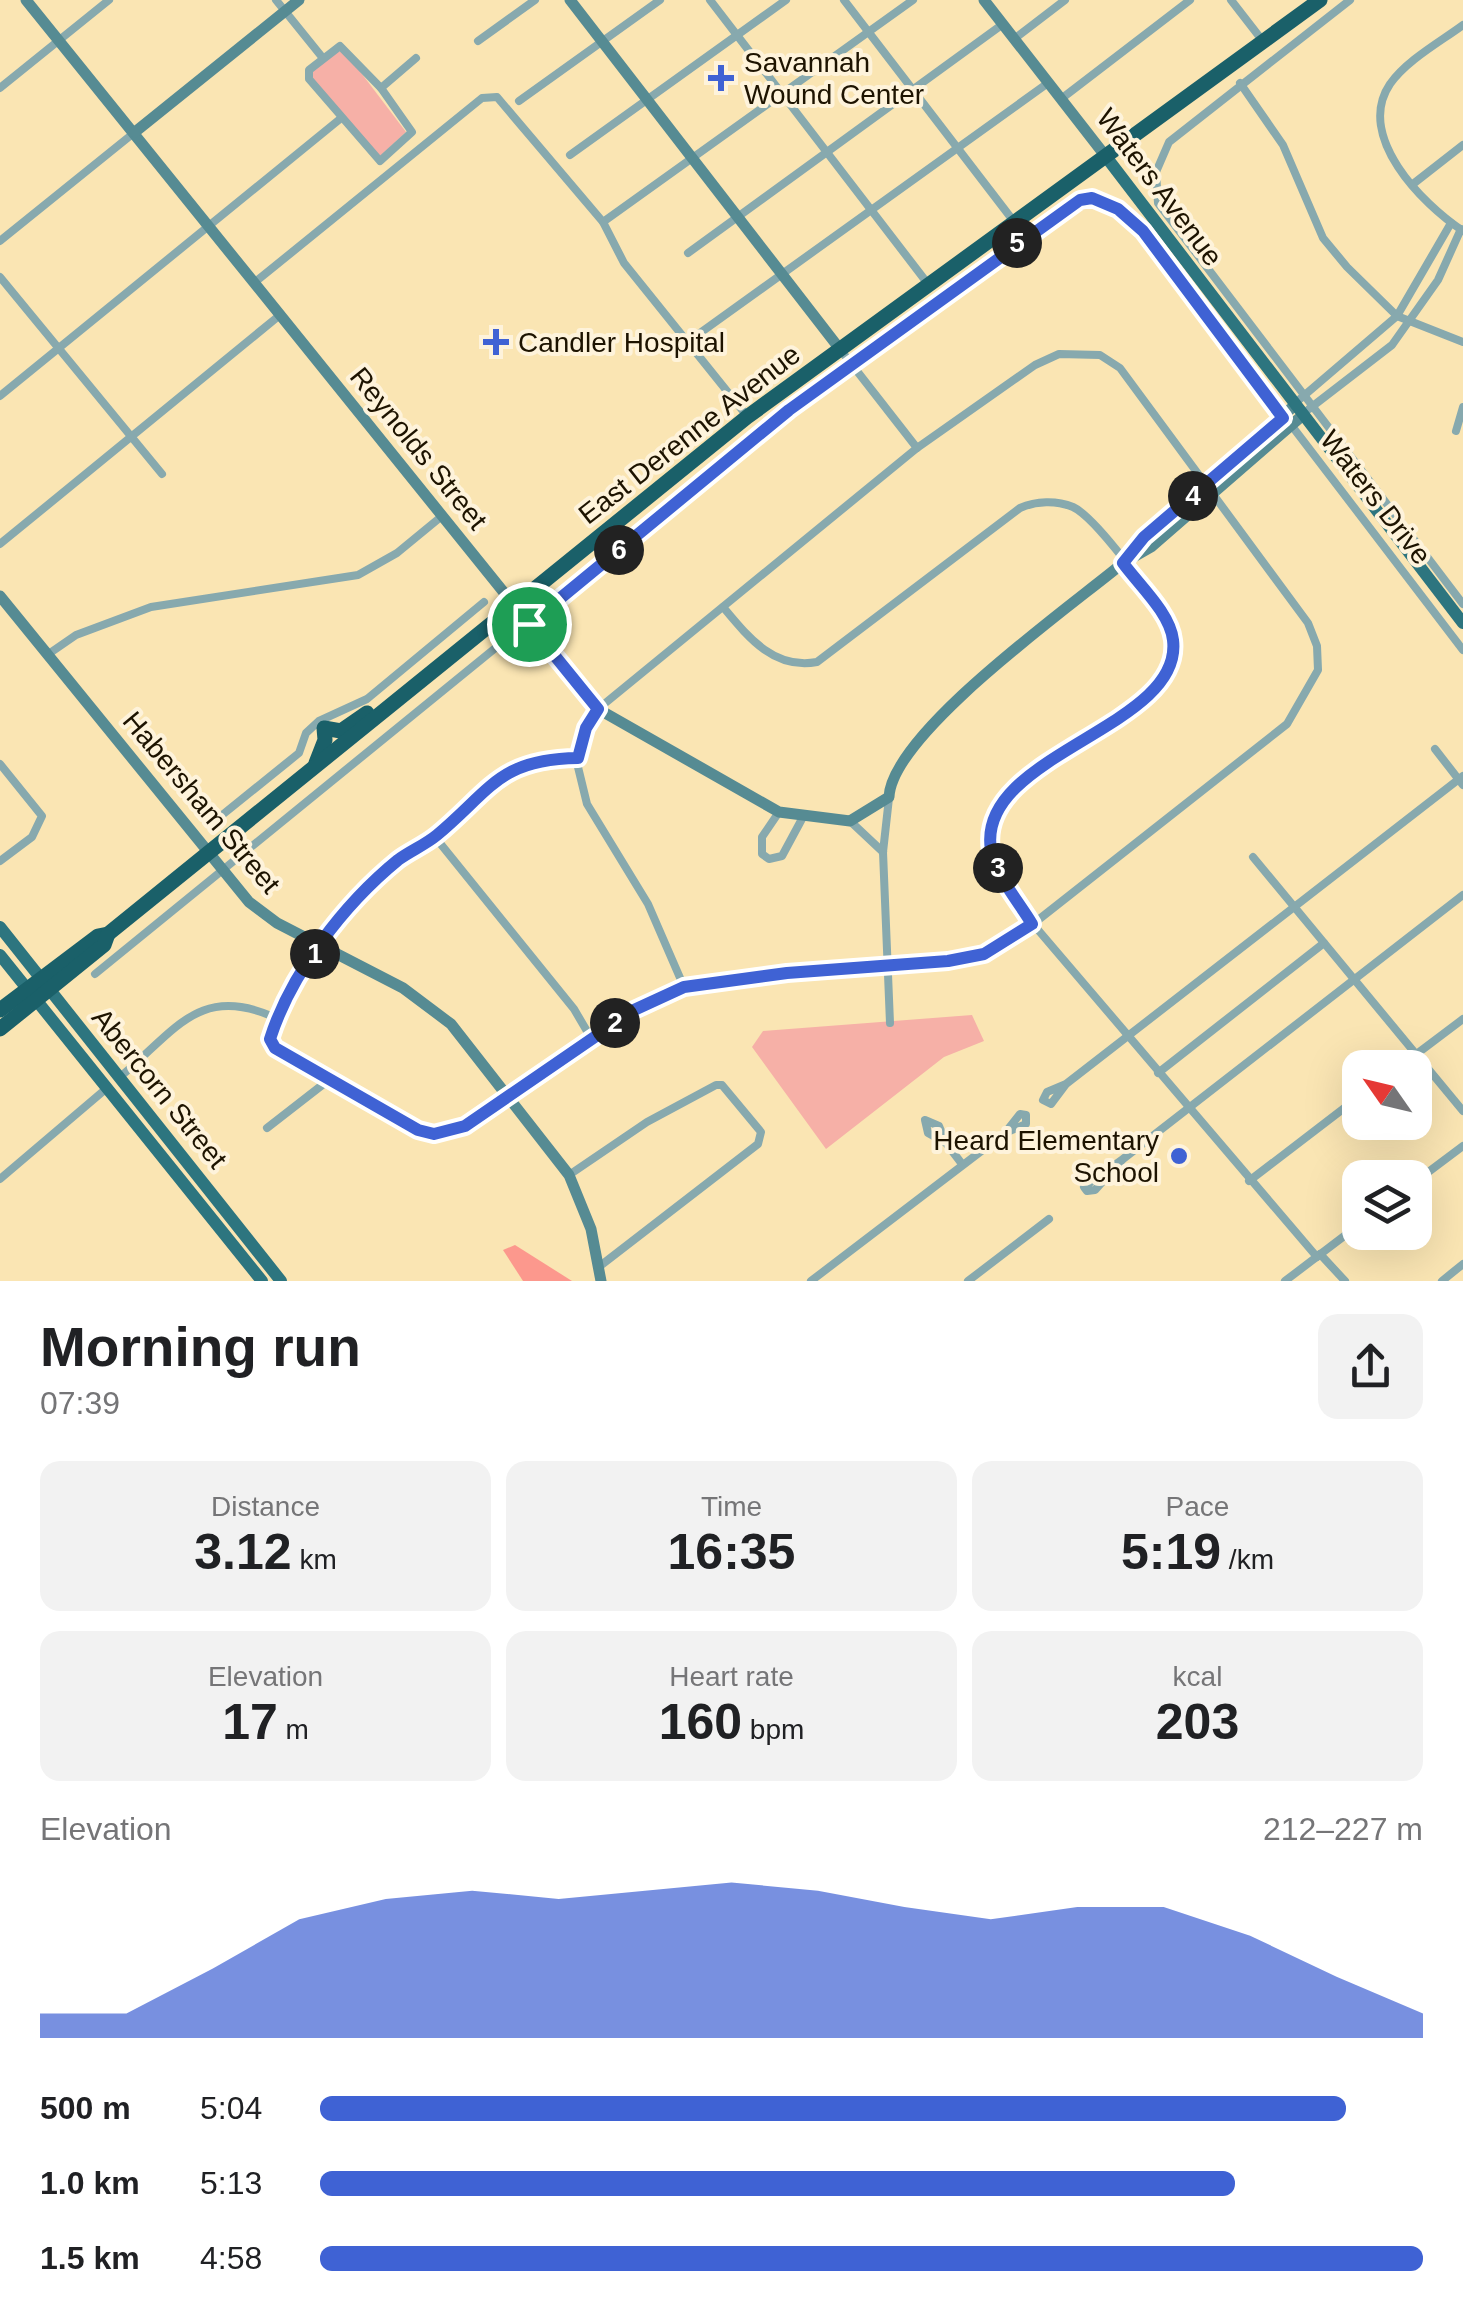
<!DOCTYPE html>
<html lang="en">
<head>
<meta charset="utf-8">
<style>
  :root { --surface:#fff; --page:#f2f2f2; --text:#202124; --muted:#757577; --accent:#3f62d4 }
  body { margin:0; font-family:Arial,sans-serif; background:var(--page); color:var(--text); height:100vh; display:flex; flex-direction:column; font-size:38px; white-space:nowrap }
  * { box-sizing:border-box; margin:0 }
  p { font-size:32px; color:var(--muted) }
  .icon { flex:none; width:55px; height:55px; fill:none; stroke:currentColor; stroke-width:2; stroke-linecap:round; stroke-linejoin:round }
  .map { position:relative; height:1281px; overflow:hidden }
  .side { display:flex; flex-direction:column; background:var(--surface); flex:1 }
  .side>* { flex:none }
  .needle { width:65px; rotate:304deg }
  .buttons { position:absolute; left:1342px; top:1050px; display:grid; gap:20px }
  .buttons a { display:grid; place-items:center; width:90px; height:90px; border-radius:20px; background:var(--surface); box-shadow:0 10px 40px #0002; font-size:50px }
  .pin { position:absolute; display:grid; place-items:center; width:85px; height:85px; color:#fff; margin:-42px; border:5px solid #fff; border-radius:50%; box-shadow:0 2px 10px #0007 }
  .km { position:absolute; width:50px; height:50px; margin:-25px; border-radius:50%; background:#222; color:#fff; font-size:28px; line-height:50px; text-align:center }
  .round { display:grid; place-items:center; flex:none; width:105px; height:105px; border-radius:20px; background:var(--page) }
  .headline { display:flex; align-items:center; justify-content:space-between; height:170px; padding:0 40px }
  h1 { font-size:55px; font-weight:700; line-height:75px }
  .stats { display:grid; grid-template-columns:repeat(3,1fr); gap:15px; height:170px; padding:10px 40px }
  .stats div { display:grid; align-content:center; border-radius:20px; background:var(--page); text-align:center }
  .stats b { font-size:50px; font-weight:700 }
  .stats small { font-size:28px; font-weight:400 }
  .stats p { font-size:28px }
  .chart { height:280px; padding:20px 40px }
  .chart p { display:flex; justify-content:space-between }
  .chart svg { width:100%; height:180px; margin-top:10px; fill:var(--accent); opacity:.7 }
  ul { padding:0 40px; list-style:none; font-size:32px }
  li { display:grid; grid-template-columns:160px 120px 1fr; align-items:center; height:75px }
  li i { height:25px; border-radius:12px; background:var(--accent) }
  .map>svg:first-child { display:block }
  .green { fill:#f6b0a7 }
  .forest { fill:#fc988d }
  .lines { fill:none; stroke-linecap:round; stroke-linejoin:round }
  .street { stroke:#87a9ae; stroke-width:8 }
  .secondary { stroke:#568b93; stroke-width:11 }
  .primary { stroke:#2d757f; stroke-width:12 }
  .highway { stroke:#1a6069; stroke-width:15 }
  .route-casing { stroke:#fff; stroke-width:20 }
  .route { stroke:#3f62d4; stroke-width:12 }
  .poi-dot { fill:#3f62d4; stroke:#fef3db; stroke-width:4 }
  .labels { text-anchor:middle; stroke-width:8; stroke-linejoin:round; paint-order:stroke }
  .poi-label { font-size:28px; fill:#1d1300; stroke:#fef3db; text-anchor:start }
  .street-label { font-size:28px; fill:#1d1300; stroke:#fef3db }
</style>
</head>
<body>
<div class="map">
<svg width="1463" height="1281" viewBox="0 0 1463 1281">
  <rect width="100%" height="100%" fill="#fae5b3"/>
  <g class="green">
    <path d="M 338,51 L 346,53 L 406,132 L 379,157 L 312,78 L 311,72 Z"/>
    <path d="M 972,1015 L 984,1041 L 944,1057 L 826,1149 L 752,1047 L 763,1031 Z"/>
  </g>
  <path class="forest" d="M 515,1245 L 572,1281 L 523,1281 L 503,1250 Z"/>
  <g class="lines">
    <g class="street">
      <path d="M 276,0 L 322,57"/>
      <path d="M 710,0 L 928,284"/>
      <path d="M 844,0 L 1015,223"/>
      <path d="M 1231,0 L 1262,40"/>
      <path d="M 1350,0 L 1169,142 L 1156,172 L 1158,203 L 1463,604"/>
      <path d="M 1463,25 C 1440,42 1407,60 1390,84 C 1355,136 1422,204 1463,231"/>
      <path d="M 1014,39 L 1065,0"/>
      <path d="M 478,41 L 535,0"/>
      <path d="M 340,46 L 381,88 L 412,132 L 380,161 L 309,79 L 309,70 Z"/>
      <path d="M 1240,83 L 1283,145 L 1323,238 L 1347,267 L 1397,316 L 1463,342"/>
      <path d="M 0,88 L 109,0"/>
      <path d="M 381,88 L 416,58"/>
      <path d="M 1061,99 L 1190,0"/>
      <path d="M 519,101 L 660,0"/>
      <path d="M 570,155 L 786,0"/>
      <path d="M 1413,184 L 1463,145"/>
      <path d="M 603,222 L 913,0"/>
      <path d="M 0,241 L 135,132"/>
      <path d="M 688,253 L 1003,24"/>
      <path d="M 0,277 L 162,474"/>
      <path d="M 254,283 L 482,98 L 497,97 L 603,222 L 624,263 L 747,416"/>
      <path d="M 700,333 L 1048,83"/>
      <path d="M 839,348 L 917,448"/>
      <path d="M 0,396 L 340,119"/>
      <path d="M 1300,399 L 1397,316 L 1451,223"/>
      <path d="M 1309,409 L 1392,345 L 1438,280 L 1461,229"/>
      <path d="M 1456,431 L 1463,407"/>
      <path d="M 0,544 L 280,315"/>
      <path d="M 723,607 C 748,637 774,670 817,662 L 1020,508 C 1036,501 1056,500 1073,507 C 1095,517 1154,596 1165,620 C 1172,633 1176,650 1171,665 C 1160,697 1053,761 1021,784 L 1005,800 L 991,826 L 994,860 L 1009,887 L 1033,924 L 1317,1257"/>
      <path d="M 47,655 L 76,635 L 151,607 L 358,575 L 397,553 L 442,516"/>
      <path d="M 1435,749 L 1463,785"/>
      <path d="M 579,758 L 527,764 L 498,776 L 435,837 L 400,859 L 319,946 L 276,1018 L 270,1039 L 275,1048 L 418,1130 L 434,1134 L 465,1126 L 634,1010 L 684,987 L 984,954 L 1033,924 L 1287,724 L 1318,670 L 1317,646 L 1308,623 L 1120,368 L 1100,355 L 1059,354 L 1035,365 L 917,448 L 598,709 L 586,728 L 579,758 L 577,763 L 587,804 L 648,904 L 684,987"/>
      <path d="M 0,764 L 42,816 L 32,837 L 0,861"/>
      <path d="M 889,798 L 883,852 L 890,1023"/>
      <path d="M 779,812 L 762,837 L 762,854 L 769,859 L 782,856 L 803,817"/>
      <path d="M 850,821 L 883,852"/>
      <path d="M 211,824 L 299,753 L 306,733 L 319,721 L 367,699 L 484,602"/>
      <path d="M 435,837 L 574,1009 L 591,1038"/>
      <path d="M 1253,857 L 1463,1111"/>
      <path d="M 95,974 L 789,409 L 1080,199 C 1106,196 1125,215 1143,231 L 1463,650"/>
      <path d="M 1398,1068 L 1463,1019"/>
      <path d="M 1158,1073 L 1324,943"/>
      <path d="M 120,1077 C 176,1030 200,983 276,1018"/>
      <path d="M 1066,1084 L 1051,1104 L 1043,1100 L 1047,1092 L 1066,1084 L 1463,776"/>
      <path d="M 267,1128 L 330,1079"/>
      <path d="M 946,1143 L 928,1133 L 925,1120 L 939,1126 L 946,1143 L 962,1164"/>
      <path d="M 1123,1159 L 1084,1187 L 1087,1191 L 1095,1190 L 1123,1159 L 1463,895"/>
      <path d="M 569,1175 L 647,1122 L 716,1085 L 722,1085 L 761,1132 L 758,1144 L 600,1266"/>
      <path d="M 0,1179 L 107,1088"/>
      <path d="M 1249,1181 L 1360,1096"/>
      <path d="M 1415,1182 L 1463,1146"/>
      <path d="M 1320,1254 L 1345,1281"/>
      <path d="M 811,1281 L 1005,1133 L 1020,1114 L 1026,1115 L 1026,1124 L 1005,1133"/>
      <path d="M 968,1281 L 1049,1219"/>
      <path d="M 1285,1281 L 1360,1224"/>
      <path d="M 1442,1281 L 1463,1264"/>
    </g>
    <g class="secondary">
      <path d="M 26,0 L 598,709 L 779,812 L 850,821 L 889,797 C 892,733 1070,607 1123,563 L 1151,547 L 1303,415"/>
      <path d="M 570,0 L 839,348"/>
      <path d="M 984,0 L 1107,158"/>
      <path d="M 135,132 L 299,0"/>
      <path d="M 1129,556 L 1144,537 L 1295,405"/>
      <path d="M 0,596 L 249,902 L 277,923 L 403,988 L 451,1024 L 569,1175 L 591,1229 L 601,1281"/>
    </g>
    <g class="primary">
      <path d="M 1107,158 L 1463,623"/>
      <path d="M 0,927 L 281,1281"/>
      <path d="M 0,955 L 262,1281"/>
    </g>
    <g class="highway">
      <path d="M 316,763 L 325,740 L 324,728 L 341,731 L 367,713"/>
      <path d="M 0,1010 L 98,936 L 108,934 L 747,417 L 1320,0"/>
      <path d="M 0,1029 L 104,945 L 108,934"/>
    </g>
  </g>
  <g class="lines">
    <defs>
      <path id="route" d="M 1092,198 L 1118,209 L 1143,231 L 1283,418 L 1144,537 L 1123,563 C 1139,585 1170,613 1173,640 C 1184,728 975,754 991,850 C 996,876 1019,902 1032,924 L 984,954 L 948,961 L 787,973 L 684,987 L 634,1010 L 465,1126 L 434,1134 L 418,1130 L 275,1048 L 270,1039 C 291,973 344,904 398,860 C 410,851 425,845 437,835 C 491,790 499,759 578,758 L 586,728 L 598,709 L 529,624 L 789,410 L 1080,200 Z"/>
    </defs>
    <use href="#route" class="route-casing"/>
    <use href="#route" class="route"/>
  </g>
  <g class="poi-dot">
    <path d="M716 63h10v10h10v10h-10v10h-10v-10h-10v-10h10z"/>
    <path d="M491 327h10v10h10v10h-10v10h-10v-10h-10v-10h10z"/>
    <circle cx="1179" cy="1156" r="10"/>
  </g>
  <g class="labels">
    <g class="poi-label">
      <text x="744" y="72">Savannah<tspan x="744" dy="32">Wound Center</tspan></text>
      <text x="518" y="352">Candler Hospital</text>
      <text x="1159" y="1150" text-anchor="end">Heard Elementary<tspan x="1159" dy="32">School</tspan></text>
    </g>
    <g class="street-label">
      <text transform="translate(1160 187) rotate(53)" y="10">Waters Avenue</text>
      <text transform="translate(689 434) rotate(-38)" y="10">East Derenne Avenue</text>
      <text transform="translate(419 448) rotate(51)" y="10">Reynolds Street</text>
      <text transform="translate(1376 497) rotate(52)" y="10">Waters Drive</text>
      <text transform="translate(202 802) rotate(50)" y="10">Habersham Street</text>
      <text transform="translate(160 1088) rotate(51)" y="10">Abercorn Street</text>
    </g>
  </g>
</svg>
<div class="buttons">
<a><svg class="needle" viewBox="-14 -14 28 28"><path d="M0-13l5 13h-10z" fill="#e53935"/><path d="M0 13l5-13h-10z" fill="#757577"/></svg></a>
<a><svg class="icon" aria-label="layers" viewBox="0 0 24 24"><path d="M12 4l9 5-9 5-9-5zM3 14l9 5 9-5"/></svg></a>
</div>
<div class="pin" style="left:529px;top:624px;background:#1e9e55"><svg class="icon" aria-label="arrive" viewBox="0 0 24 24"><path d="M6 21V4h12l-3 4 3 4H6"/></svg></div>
<b class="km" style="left:315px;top:954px">1</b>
<b class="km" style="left:615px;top:1023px">2</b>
<b class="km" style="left:998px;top:868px">3</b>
<b class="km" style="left:1193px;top:496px">4</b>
<b class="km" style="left:1017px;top:243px">5</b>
<b class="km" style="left:619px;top:550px">6</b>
</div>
<section class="side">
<div class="headline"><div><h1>Morning run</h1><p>07:39</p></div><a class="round"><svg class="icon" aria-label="share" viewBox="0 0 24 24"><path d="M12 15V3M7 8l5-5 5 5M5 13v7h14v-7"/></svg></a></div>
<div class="stats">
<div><p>Distance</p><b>3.12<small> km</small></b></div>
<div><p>Time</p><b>16:35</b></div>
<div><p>Pace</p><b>5:19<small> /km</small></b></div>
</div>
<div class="stats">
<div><p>Elevation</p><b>17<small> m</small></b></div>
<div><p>Heart rate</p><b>160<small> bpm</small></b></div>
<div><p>kcal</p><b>203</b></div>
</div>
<div class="chart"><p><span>Elevation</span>212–227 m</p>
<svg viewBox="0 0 160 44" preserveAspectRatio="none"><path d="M0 44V38L10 38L20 27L30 15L40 10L50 8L60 10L70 8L80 6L90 8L100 12L110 15L120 12L130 12L140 19L150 29L160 38V44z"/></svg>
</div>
<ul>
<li><b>500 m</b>5:04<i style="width:93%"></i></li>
<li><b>1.0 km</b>5:13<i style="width:83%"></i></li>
<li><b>1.5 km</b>4:58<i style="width:100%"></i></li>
</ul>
</section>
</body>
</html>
